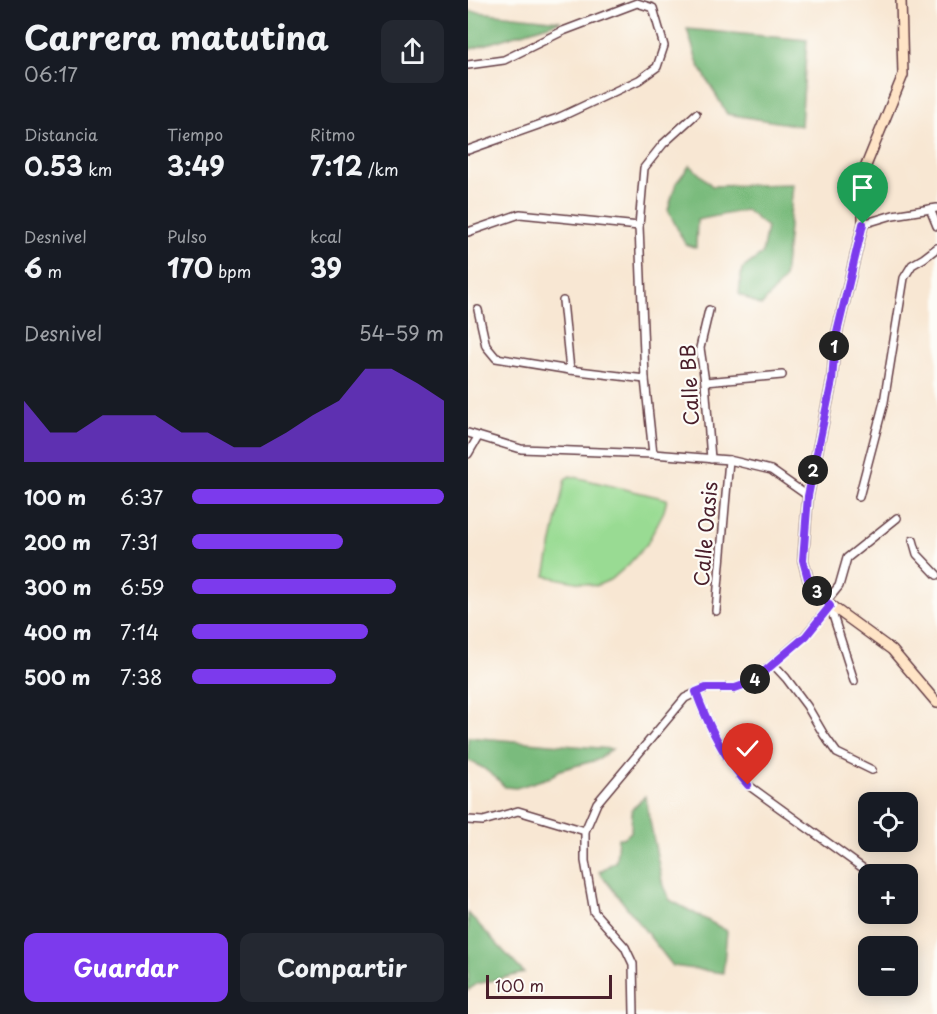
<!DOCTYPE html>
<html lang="es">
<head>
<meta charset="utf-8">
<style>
  :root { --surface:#171b24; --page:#242831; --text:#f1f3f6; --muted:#9ea1a6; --accent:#7c3aed }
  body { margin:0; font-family:"Playpen Sans",sans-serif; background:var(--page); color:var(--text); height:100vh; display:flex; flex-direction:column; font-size:22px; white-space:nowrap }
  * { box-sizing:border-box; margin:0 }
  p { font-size:20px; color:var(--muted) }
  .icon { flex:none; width:33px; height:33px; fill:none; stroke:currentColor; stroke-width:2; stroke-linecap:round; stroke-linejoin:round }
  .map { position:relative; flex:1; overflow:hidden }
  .sheet { display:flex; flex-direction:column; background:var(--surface); width:468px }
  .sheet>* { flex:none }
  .buttons { position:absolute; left:390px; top:792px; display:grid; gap:12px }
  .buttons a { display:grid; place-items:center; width:60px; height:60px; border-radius:12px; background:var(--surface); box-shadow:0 3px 15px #0003; font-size:30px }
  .scale { position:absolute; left:18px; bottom:15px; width:126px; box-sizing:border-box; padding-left:6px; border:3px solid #4a1f2b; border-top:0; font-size:16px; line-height:21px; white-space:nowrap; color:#4a1f2b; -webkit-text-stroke:4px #fdfcf7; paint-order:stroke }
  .pin { position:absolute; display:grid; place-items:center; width:51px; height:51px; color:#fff; margin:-62px -26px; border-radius:50% 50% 50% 0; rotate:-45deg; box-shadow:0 0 6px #0007 }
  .pin .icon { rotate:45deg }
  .km { position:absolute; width:30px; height:30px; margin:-15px; border-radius:50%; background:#222; color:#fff; font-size:16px; line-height:30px; text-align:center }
  .round { display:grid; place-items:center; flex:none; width:63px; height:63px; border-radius:12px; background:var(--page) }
  .headline { display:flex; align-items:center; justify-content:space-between; height:102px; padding:0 24px }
  h1 { font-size:33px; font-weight:700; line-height:45px }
  .stats { display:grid; grid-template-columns:repeat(3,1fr); gap:9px; height:102px; padding:6px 24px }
  .stats div { display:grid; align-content:center }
  .stats b { font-size:26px; font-weight:700 }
  .stats small { font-size:16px; font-weight:400 }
  .stats p { font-size:16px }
  .chart { height:168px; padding:12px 24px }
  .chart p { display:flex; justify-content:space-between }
  .chart svg { width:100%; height:108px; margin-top:6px; fill:var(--accent); opacity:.7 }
  .cta { display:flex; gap:12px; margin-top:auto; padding:12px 24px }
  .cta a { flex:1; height:69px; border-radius:12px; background:var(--accent); color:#fff; font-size:24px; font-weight:700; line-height:69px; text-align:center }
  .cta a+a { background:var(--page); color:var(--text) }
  ul { padding:0 24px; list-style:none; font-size:20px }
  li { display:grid; grid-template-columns:96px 72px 1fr; align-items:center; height:45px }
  li i { height:15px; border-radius:8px; background:var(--accent) }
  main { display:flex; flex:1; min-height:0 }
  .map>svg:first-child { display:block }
  .green { fill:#99db93; stroke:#727d5f; stroke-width:1.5 }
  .forest { fill:#7abb7d; stroke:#626d54; stroke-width:1.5 }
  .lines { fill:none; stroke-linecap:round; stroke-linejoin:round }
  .street-casing { stroke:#643d44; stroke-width:10 }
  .secondary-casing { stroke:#643d44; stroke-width:12 }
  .street { stroke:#fff; stroke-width:7 }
  .secondary { stroke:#ffe4c6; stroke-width:9 }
  .route-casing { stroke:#fff; stroke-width:12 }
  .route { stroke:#7c3aed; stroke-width:8 }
  .labels { text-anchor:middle; stroke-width:4.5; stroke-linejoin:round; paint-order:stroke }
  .street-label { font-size:20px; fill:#4a1f2b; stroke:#fdfcf7 }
</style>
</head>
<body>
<main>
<section class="sheet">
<div class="headline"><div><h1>Carrera matutina</h1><p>06:17</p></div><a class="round"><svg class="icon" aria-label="share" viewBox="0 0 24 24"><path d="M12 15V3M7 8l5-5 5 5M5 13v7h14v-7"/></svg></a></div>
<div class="stats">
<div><p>Distancia</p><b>0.53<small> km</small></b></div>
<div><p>Tiempo</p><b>3:49</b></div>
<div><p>Ritmo</p><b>7:12<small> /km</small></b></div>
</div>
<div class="stats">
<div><p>Desnivel</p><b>6<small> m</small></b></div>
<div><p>Pulso</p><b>170<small> bpm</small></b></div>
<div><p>kcal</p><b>39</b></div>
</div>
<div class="chart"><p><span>Desnivel</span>54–59 m</p>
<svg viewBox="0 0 160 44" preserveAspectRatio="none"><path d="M0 44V19L10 32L20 32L30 25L40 25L50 25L60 32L70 32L80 38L90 38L100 32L110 25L120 19L130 6L140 6L150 12L160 19V44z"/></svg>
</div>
<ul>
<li><b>100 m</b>6:37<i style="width:100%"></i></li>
<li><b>200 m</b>7:31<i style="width:60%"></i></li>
<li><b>300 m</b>6:59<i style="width:81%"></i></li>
<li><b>400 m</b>7:14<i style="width:70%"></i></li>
<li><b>500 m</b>7:38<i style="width:57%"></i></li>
</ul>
<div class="cta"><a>Guardar</a><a>Compartir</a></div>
</section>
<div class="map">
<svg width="469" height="1014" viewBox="0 0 469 1014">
  <rect width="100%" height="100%" fill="#fdfcf7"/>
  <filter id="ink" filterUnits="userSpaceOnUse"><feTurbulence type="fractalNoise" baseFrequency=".0167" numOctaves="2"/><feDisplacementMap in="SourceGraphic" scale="12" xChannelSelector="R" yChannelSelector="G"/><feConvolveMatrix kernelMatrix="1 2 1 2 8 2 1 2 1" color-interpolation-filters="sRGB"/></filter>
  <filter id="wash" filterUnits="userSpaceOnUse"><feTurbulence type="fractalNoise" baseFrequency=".008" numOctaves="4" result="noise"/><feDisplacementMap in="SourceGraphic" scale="24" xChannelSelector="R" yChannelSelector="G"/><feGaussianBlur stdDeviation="1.35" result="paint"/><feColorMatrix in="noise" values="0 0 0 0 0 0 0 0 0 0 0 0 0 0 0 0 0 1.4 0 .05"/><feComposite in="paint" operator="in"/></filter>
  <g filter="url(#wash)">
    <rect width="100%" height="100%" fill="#f8e7d3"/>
    <path class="green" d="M 102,476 L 199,499 L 196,511 L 179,544 L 160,565 L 144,579 L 128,586 L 77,576 L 97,479 Z"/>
    <g class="forest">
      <path d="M 0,11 L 93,21 L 0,50 Z"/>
      <path d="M 219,29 L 339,40 L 333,126 L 259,114 L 230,64 Z"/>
      <path d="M 222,165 L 244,186 L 325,184 L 316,279 L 293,306 L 271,294 L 274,269 L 294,254 L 299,227 L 278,210 L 229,220 L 228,248 L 217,244 L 200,210 L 208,183 Z"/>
      <path d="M 0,737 L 144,749 L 129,760 L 92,770 L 83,777 L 48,788 L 37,787 L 28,778 L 15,768 L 4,762 L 0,761 Z"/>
      <path d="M 177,796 L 195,886 L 202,900 L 259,931 L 255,973 L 205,966 L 131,872 L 148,861 L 150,838 L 155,838 L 163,832 L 164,809 Z"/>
      <path d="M 0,913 L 56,973 L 9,984 L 0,990 Z"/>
    </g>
  </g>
  <g filter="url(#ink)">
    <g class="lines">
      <defs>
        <g id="street">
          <path d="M 0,65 L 36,60 L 95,31 L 169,3 L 185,8 L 196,46 L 189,67 L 171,80 L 90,118 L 0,150"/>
          <path d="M 462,209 L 469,226"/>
          <path d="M 395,224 L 425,215 L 469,208"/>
          <path d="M 0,232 L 52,214 L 171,226"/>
          <path d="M 95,301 L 102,370"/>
          <path d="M 10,310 L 18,346 L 28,358 L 102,370 L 177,379"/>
          <path d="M 241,310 L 232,348 L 237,382 L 243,459"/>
          <path d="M 237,382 L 314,375"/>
          <path d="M 0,433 L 53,449 L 185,454 L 261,460 L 303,470 L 340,496"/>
          <path d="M 0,454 L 10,437"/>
          <path d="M 185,454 L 177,379 L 171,226 L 176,168 L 195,144 L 228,114"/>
          <path d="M 391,497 L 416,402 L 436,278 L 444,265 L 456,258 L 469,248"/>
          <path d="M 445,540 L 449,554 L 469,575"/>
          <path d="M 358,602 L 371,586 L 379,558 L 429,518"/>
          <path d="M 362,606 L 386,681"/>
          <path d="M 248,611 L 261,460"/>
          <path d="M 305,664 L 318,678 L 339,706 L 356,735 L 369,753 L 404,770"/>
          <path d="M 228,692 C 240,725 257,759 280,785 L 403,874"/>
          <path d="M 0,820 L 15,821 L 50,811 L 117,831"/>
          <path d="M 166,1014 L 165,964 L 157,947 L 126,912 L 117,861 L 117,831 L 129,803 L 217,698 L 238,688 L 267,688 L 284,682 L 337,636 L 362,606"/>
        </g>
        <path id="secondary" d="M 433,0 L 435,75 L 395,173 L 395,224 L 367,341 L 364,381 L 340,496 L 335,560 L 340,579 L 358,602 L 424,650 L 469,703"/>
      </defs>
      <use href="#street" class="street-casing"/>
      <use href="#secondary" class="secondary-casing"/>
      <use href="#street" class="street"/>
      <use href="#secondary" class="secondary"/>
    </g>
  </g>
  <g class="lines" filter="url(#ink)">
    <defs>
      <path id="route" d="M 280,785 C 257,759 240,725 228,692 L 238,688 L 267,688 L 284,682 L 338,636 L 362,606 L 340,579 L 335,560 L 340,496 L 364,381 L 367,341 L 395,224"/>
    </defs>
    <use href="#route" class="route-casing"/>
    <use href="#route" class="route"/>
  </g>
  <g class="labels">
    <g class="street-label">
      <text transform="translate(222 385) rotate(-93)" y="7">Calle BB</text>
      <text transform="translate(238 534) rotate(-85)" y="7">Calle Oasis</text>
    </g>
  </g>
</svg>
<div class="buttons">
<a><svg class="icon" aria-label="locate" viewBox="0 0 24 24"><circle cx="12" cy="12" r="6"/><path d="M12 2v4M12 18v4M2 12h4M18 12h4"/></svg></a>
<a>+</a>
<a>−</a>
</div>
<div class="scale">100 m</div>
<div class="pin" style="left:395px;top:224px;background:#1e9e55"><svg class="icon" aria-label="arrive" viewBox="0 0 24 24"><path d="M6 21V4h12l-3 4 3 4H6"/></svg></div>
<div class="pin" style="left:280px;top:785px;background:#d93025"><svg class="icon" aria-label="check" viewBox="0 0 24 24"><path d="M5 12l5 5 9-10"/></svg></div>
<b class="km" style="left:366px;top:346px">1</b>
<b class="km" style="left:345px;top:470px">2</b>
<b class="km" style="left:349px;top:591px">3</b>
<b class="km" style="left:287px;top:679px">4</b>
</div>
</main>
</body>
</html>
